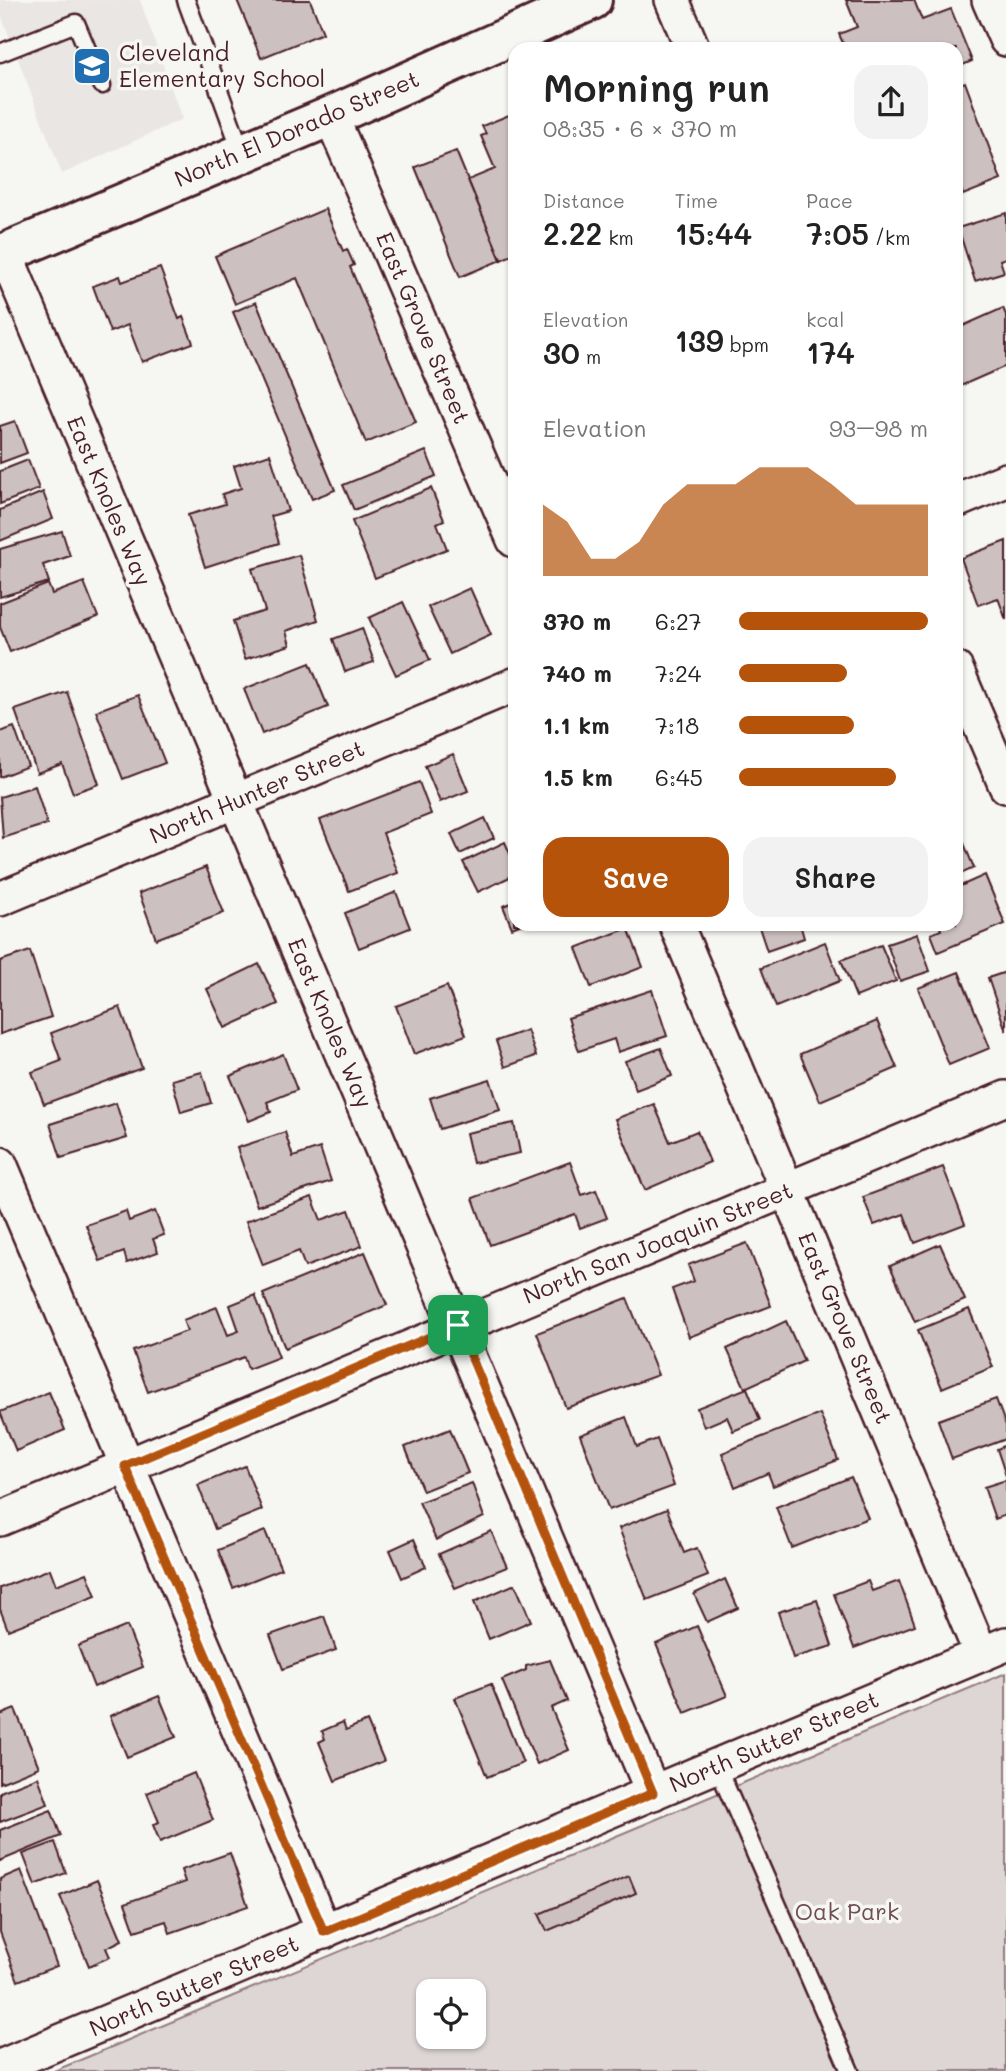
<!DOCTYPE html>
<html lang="en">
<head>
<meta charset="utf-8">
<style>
  :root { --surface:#fff; --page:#f2f2f2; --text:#222; --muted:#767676; --accent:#b45309 }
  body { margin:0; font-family:Mali,sans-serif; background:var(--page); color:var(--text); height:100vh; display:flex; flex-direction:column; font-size:26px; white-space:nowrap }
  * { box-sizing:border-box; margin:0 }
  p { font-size:23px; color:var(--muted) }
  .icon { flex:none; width:38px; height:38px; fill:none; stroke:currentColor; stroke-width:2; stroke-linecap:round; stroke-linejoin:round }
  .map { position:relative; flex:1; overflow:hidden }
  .drawer { position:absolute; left:508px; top:42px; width:455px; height:889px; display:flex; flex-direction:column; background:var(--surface); border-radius:21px; box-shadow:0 2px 5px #0004 }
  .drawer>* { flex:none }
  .buttons { position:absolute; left:416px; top:1979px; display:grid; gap:14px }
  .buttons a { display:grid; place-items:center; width:70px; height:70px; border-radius:14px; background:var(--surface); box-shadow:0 2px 5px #0004; font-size:35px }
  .pin { position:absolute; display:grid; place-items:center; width:60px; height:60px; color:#fff; margin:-30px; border-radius:14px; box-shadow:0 4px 10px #0006 }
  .round { display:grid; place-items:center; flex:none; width:74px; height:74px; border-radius:21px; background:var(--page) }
  .overview { display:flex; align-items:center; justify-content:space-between; height:119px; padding:0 35px }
  h1 { font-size:38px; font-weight:600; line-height:52px }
  .metrics { display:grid; grid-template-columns:repeat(3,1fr); gap:10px; height:119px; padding:7px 35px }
  .metrics div { display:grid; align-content:center }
  .metrics b { font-size:30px; font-weight:600 }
  .metrics small { font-size:19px; font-weight:400 }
  .metrics p { font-size:19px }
  .chart { height:196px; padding:14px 35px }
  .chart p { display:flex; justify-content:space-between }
  .chart svg { width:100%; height:126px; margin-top:7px; fill:var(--accent); opacity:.7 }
  .cta { display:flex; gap:14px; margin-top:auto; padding:14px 35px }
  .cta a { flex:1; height:80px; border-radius:21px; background:var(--accent); color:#fff; font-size:28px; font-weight:600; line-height:80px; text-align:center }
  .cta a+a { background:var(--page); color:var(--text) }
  ul { padding:0 35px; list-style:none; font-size:23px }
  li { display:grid; grid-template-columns:112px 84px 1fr; align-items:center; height:52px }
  li i { height:18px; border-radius:9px; background:var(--accent) }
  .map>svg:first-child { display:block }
  .built { fill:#e9e6e3 }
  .park { fill:#ddd6d5; stroke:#947a80; stroke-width:2; fill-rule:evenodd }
  .building { fill:#ccc1c0; stroke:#4a1f2b; stroke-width:2 }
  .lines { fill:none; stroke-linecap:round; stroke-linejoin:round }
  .service-casing { stroke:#4a1f2b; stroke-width:21 }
  .minor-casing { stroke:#4a1f2b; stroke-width:38 }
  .secondary-casing { stroke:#4a1f2b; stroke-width:44 }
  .service { stroke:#f6f6f2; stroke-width:16 }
  .minor { stroke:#f6f6f2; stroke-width:33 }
  .secondary { stroke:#f6f6f2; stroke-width:38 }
  .route-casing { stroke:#fff; stroke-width:14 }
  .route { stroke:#b45309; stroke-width:9 }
  .labels { text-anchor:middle; stroke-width:7; stroke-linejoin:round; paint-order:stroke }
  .poi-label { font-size:23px; fill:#4a1f2b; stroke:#f6f6f2; text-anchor:start }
  .street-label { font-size:23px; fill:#4a1f2b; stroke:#f6f6f2 }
  .park-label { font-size:23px; fill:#6f4d56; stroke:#f6f6f2 }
</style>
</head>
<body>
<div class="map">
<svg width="1006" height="2071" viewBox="0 0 1006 2071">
  <rect width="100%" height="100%" fill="#f6f6f2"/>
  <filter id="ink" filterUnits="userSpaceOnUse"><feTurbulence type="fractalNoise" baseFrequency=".0143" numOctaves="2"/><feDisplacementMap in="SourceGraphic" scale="14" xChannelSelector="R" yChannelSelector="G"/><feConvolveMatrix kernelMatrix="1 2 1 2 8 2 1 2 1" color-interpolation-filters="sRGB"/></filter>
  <g filter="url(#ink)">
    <path class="built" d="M 0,0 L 140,0 L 182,119 L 62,174 L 0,12 Z"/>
    <path class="park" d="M 1006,1673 L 1006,2071 L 54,2071 ZM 429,1992 L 474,1992 L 474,2037 L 429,2037 Z"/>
    <g class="building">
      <path d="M 237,0 L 310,0 L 323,33 L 261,58 Z"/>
      <path d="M 846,0 L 914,0 L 922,20 L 951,9 L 972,61 L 956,68 L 956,49 L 841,49 L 845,48 L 839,34 L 857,27 Z"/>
      <path d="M 965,82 L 1001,180 L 963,195 L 956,174 L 956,86 Z"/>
      <path d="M 514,113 L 514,192 L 512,193 L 514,254 L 501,260 L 468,180 L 495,169 L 481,136 L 486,134 L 482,126 Z"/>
      <path d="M 456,151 L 501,260 L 460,277 L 415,167 Z"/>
      <path d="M 325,209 L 343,251 L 347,249 L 354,265 L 350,267 L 416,422 L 366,443 L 297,278 L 235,304 L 215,256 Z"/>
      <path d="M 1006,213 L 1006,258 L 1000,260 L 1004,272 L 975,281 L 958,228 Z"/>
      <path d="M 160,268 L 179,319 L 183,317 L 193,343 L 142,362 L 128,325 L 110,332 L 93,286 L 120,276 L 122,282 Z"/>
      <path d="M 256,302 L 335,490 L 312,499 L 233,312 Z"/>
      <path d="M 1003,308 L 1006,315 L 1006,366 L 956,388 L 956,329 Z"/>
      <path d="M 15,421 L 27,453 L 0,463 L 0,426 Z"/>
      <path d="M 426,451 L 436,476 L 354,510 L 343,485 Z"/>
      <path d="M 270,454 L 288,511 L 271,516 L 279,543 L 205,567 L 188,515 L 225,504 L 222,494 L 241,488 L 234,466 Z"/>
      <path d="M 28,460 L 39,489 L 0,504 L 0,471 Z"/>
      <path d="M 431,488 L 444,520 L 437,523 L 447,549 L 375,578 L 352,521 Z"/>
      <path d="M 43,492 L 53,519 L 0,541 L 0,510 Z"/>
      <path d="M 62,531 L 70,556 L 43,565 L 49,582 L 0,597 L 0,549 Z"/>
      <path d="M 1006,541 L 1006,620 L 998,598 L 978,605 L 961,558 Z"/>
      <path d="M 299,555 L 318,620 L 286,631 L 290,645 L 245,659 L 233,621 L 265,611 L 252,569 Z"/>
      <path d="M 84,582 L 98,617 L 10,652 L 0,627 L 0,603 L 48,584 L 52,594 Z"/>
      <path d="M 470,588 L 491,635 L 450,654 L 428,607 Z"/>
      <path d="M 403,602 L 430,660 L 396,675 L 369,618 Z"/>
      <path d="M 362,628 L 374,662 L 345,672 L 333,639 Z"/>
      <path d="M 310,663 L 328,707 L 262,734 L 244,689 Z"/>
      <path d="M 67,692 L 99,784 L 73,793 L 62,764 L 37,773 L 15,710 Z"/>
      <path d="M 138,695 L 165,763 L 123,779 L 96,711 Z"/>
      <path d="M 14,727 L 28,766 L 0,777 L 0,732 Z"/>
      <path d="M 453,754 L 468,791 L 440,802 L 425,766 Z"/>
      <path d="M 419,782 L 431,814 L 383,833 L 398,873 L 349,891 L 320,820 Z"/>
      <path d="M 35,786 L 47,824 L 3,838 L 0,797 Z"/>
      <path d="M 485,818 L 494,838 L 460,854 L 451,834 Z"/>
      <path d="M 956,824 L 974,868 L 956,876 Z"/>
      <path d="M 505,842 L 514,863 L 514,875 L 478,892 L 463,862 Z"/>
      <path d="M 206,867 L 224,913 L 156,939 L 139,893 Z"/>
      <path d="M 985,875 L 1005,924 L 938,952 L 931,934 L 941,930 L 939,924 L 956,924 L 956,888 Z"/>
      <path d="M 396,892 L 410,928 L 359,948 L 345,913 Z"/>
      <path d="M 514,902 L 514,924 L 522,924 L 512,928 L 503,906 Z"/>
      <path d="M 758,924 L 800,924 L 804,938 L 767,951 Z"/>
      <path d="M 628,928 L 643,967 L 591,987 L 576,948 Z"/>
      <path d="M 917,934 L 930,971 L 900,981 L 887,944 Z"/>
      <path d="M 825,942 L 840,981 L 776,1007 L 761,968 Z"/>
      <path d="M 881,945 L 896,981 L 856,997 L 841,960 Z"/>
      <path d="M 30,951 L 51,1017 L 0,1034 L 0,961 Z"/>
      <path d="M 259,964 L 278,1004 L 225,1028 L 207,989 Z"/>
      <path d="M 959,972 L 990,1048 L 949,1065 L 918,988 Z"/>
      <path d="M 1006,972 L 1006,1031 L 988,978 Z"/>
      <path d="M 447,986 L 466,1035 L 414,1054 L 396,1006 Z"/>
      <path d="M 652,990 L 667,1036 L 618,1052 L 614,1039 L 579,1051 L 568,1018 Z"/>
      <path d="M 120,1007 L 142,1068 L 44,1104 L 32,1072 L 61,1061 L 51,1033 Z"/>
      <path d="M 877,1021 L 897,1068 L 820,1101 L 800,1054 Z"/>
      <path d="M 527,1030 L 536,1056 L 505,1067 L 496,1041 Z"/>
      <path d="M 661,1048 L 672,1076 L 636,1090 L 625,1061 Z"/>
      <path d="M 283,1054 L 297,1090 L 267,1102 L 271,1112 L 249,1121 L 230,1076 Z"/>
      <path d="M 202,1072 L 211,1103 L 181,1112 L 172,1080 Z"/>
      <path d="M 490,1079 L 500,1110 L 440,1129 L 430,1098 Z"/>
      <path d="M 116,1103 L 127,1138 L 61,1158 L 50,1124 Z"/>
      <path d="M 654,1104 L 670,1142 L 697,1131 L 710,1162 L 645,1190 L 615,1119 Z"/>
      <path d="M 514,1123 L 520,1153 L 473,1163 L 466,1133 Z"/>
      <path d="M 285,1132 L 293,1157 L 320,1148 L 331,1181 L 257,1206 L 237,1148 Z"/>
      <path d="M 570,1162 L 582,1195 L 596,1190 L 607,1218 L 580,1228 L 575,1214 L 490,1245 L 473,1198 Z"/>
      <path d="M 943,1167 L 965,1224 L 915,1243 L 904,1214 L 874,1225 L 863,1197 Z"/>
      <path d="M 312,1197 L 321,1220 L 349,1210 L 362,1246 L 305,1267 L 299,1251 L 263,1265 L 246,1221 Z"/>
      <path d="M 126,1211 L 129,1221 L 155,1211 L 164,1235 L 153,1239 L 158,1252 L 127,1263 L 124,1252 L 100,1261 L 86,1225 Z"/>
      <path d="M 747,1243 L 771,1306 L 689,1337 L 672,1289 L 694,1281 L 688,1265 Z"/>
      <path d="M 940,1244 L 965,1300 L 915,1322 L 890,1266 Z"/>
      <path d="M 365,1252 L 387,1305 L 285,1348 L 263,1294 Z"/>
      <path d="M 255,1295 L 279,1357 L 248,1369 L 244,1357 L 148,1392 L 133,1351 L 187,1331 L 183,1320 L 217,1307 L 228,1335 L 239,1331 L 230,1305 Z"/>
      <path d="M 627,1298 L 658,1375 L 566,1408 L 537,1333 Z"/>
      <path d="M 969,1309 L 993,1367 L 942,1388 L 918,1330 Z"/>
      <path d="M 786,1321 L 804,1361 L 745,1388 L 727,1349 Z"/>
      <path d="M 747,1388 L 760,1420 L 733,1431 L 727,1417 L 704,1427 L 697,1408 Z"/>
      <path d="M 49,1392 L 65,1430 L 16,1451 L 0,1412 Z"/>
      <path d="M 996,1399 L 1006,1426 L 1006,1439 L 952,1459 L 938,1420 Z"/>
      <path d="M 820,1414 L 838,1460 L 773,1486 L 768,1473 L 735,1487 L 722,1453 Z"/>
      <path d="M 626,1417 L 637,1447 L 657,1439 L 674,1486 L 609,1510 L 580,1435 Z"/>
      <path d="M 450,1429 L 468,1473 L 423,1491 L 405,1447 Z"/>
      <path d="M 1006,1445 L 1006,1476 L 997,1449 Z"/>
      <path d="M 245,1466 L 262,1510 L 215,1529 L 198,1485 Z"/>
      <path d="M 851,1477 L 868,1518 L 792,1548 L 776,1507 Z"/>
      <path d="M 1006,1480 L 1006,1515 L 995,1519 L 984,1487 Z"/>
      <path d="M 472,1483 L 484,1517 L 436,1540 L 419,1502 Z"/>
      <path d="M 667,1509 L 684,1553 L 697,1548 L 708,1576 L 647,1600 L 619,1528 Z"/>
      <path d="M 265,1531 L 281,1569 L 233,1588 L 218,1550 Z"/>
      <path d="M 491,1531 L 507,1567 L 455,1588 L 439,1554 Z"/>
      <path d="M 414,1539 L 426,1567 L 402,1578 L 390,1550 Z"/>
      <path d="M 50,1569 L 56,1585 L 87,1573 L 96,1596 L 8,1630 L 0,1609 L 0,1588 Z"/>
      <path d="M 725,1579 L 738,1608 L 707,1622 L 694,1594 Z"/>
      <path d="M 868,1581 L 872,1591 L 899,1581 L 915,1625 L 854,1648 L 834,1594 Z"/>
      <path d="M 515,1584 L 531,1621 L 489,1639 L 474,1602 Z"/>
      <path d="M 817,1600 L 832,1646 L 793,1658 L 778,1612 Z"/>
      <path d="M 324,1616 L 336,1650 L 283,1669 L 270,1635 Z"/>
      <path d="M 127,1626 L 143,1667 L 94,1687 L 78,1646 Z"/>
      <path d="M 697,1626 L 727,1696 L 685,1713 L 656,1644 Z"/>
      <path d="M 550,1660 L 567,1701 L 551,1708 L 569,1750 L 537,1764 L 502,1680 L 526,1670 L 526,1666 Z"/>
      <path d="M 491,1684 L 523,1763 L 487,1777 L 455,1698 Z"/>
      <path d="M 159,1696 L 176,1737 L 127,1757 L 110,1716 Z"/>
      <path d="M 15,1709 L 39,1767 L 0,1783 L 0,1715 Z"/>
      <path d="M 367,1721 L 384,1761 L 335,1781 L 319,1742 L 325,1739 L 322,1731 L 343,1722 L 346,1730 Z"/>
      <path d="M 194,1773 L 213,1820 L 160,1842 L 153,1825 L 159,1822 L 147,1793 Z"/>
      <path d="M 38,1777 L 48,1804 L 0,1822 L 0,1792 Z"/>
      <path d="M 51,1810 L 61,1836 L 0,1861 L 0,1830 Z"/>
      <path d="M 55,1842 L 66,1873 L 35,1885 L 23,1854 Z"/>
      <path d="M 230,1853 L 248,1906 L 170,1933 L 166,1921 L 135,1931 L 125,1903 L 185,1882 L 181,1870 Z"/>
      <path d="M 21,1870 L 57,1966 L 18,1981 L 0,1932 L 0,1879 Z"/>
      <path d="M 629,1876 L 636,1893 L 547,1931 L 539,1914 Z"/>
      <path d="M 97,1880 L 122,1940 L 106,1948 L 110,1957 L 89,1966 L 60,1896 Z"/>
    </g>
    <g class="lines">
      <defs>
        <g id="service">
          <path d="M 186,0 L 242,153"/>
          <path d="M 0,53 L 76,23 L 102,85"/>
          <path d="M 717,1766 L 850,2071"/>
        </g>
        <g id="minor">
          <path d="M 672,0 L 693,49"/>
          <path d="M 989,0 L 1006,39"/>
          <path d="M 331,116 L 514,540"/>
          <path d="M 5,253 L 653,1793"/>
          <path d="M 956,501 L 1006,480"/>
          <path d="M 956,669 L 1006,786"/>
          <path d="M 0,899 L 514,685"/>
          <path d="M 676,924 L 981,1654"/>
          <path d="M 0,1164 L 324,1932"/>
          <path d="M 0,1519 L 1006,1098"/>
          <path d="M 0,2067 L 1006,1644"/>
        </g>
        <path id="secondary" d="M 0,255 L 331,116 L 592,0"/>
      </defs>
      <use href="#service" class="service-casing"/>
      <use href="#minor" class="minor-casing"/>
      <use href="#secondary" class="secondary-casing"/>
      <use href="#service" class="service"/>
      <use href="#minor" class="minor"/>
      <use href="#secondary" class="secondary"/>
    </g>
  </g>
  <g class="lines" filter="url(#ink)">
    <defs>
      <path id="route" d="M 458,1325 L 653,1793 L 324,1932 L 125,1466 Z"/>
    </defs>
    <use href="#route" class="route-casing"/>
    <use href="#route" class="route"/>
  </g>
  <defs>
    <symbol id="school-square" viewBox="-11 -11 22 22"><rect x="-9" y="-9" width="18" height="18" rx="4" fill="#1f6fb2" stroke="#f6f6f2"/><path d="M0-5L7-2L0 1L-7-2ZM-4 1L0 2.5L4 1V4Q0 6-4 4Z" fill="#fff"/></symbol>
  </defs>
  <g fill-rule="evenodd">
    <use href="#school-square" x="70" y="44" width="44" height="44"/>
  </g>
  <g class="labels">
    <g class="poi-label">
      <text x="119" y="61">Cleveland<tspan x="119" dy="26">Elementary School</tspan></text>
    </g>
    <g class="street-label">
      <text transform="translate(297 129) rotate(-23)" y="8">North El Dorado Street</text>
      <text transform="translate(423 328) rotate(67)" y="8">East Grove Street</text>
      <text transform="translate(109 501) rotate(67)" y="8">East Knoles Way</text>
      <text transform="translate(257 792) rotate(-23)" y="8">North Hunter Street</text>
      <text transform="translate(330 1023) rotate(67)" y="8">East Knoles Way</text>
      <text transform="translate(658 1243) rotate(-22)" y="8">North San Joaquin Street</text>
      <text transform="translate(845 1328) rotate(67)" y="8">East Grove Street</text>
      <text transform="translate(774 1742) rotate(-23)" y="8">North Sutter Street</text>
      <text transform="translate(194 1986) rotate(-23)" y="8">North Sutter Street</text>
    </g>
    <g class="park-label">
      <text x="847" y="1920">Oak Park</text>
    </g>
  </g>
</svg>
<div class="buttons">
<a><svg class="icon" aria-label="locate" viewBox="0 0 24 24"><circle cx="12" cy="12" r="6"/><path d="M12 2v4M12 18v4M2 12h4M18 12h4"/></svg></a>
</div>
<div class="pin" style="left:458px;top:1325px;background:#1e9e55"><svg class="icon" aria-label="arrive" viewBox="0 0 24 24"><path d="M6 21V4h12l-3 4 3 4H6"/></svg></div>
<section class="drawer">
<div class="overview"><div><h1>Morning run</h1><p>08:35 · 6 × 370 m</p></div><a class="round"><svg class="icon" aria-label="share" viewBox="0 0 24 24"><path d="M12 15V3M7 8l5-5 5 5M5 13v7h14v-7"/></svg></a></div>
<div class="metrics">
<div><p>Distance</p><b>2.22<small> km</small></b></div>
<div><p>Time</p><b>15:44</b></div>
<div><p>Pace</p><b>7:05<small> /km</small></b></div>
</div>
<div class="metrics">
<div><p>Elevation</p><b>30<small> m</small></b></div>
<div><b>139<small> bpm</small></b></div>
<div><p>kcal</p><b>174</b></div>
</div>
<div class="chart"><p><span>Elevation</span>93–98 m</p>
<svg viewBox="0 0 160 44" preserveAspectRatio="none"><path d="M0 44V19L10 25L20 38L30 38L40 32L50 19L60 12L70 12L80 12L90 6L100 6L110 6L120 12L130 19L140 19L150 19L160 19V44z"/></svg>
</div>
<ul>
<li><b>370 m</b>6:27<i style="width:100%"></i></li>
<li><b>740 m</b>7:24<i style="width:57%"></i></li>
<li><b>1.1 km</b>7:18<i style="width:61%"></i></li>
<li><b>1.5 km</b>6:45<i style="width:83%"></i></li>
</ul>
<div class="cta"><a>Save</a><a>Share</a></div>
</section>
</div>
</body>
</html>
